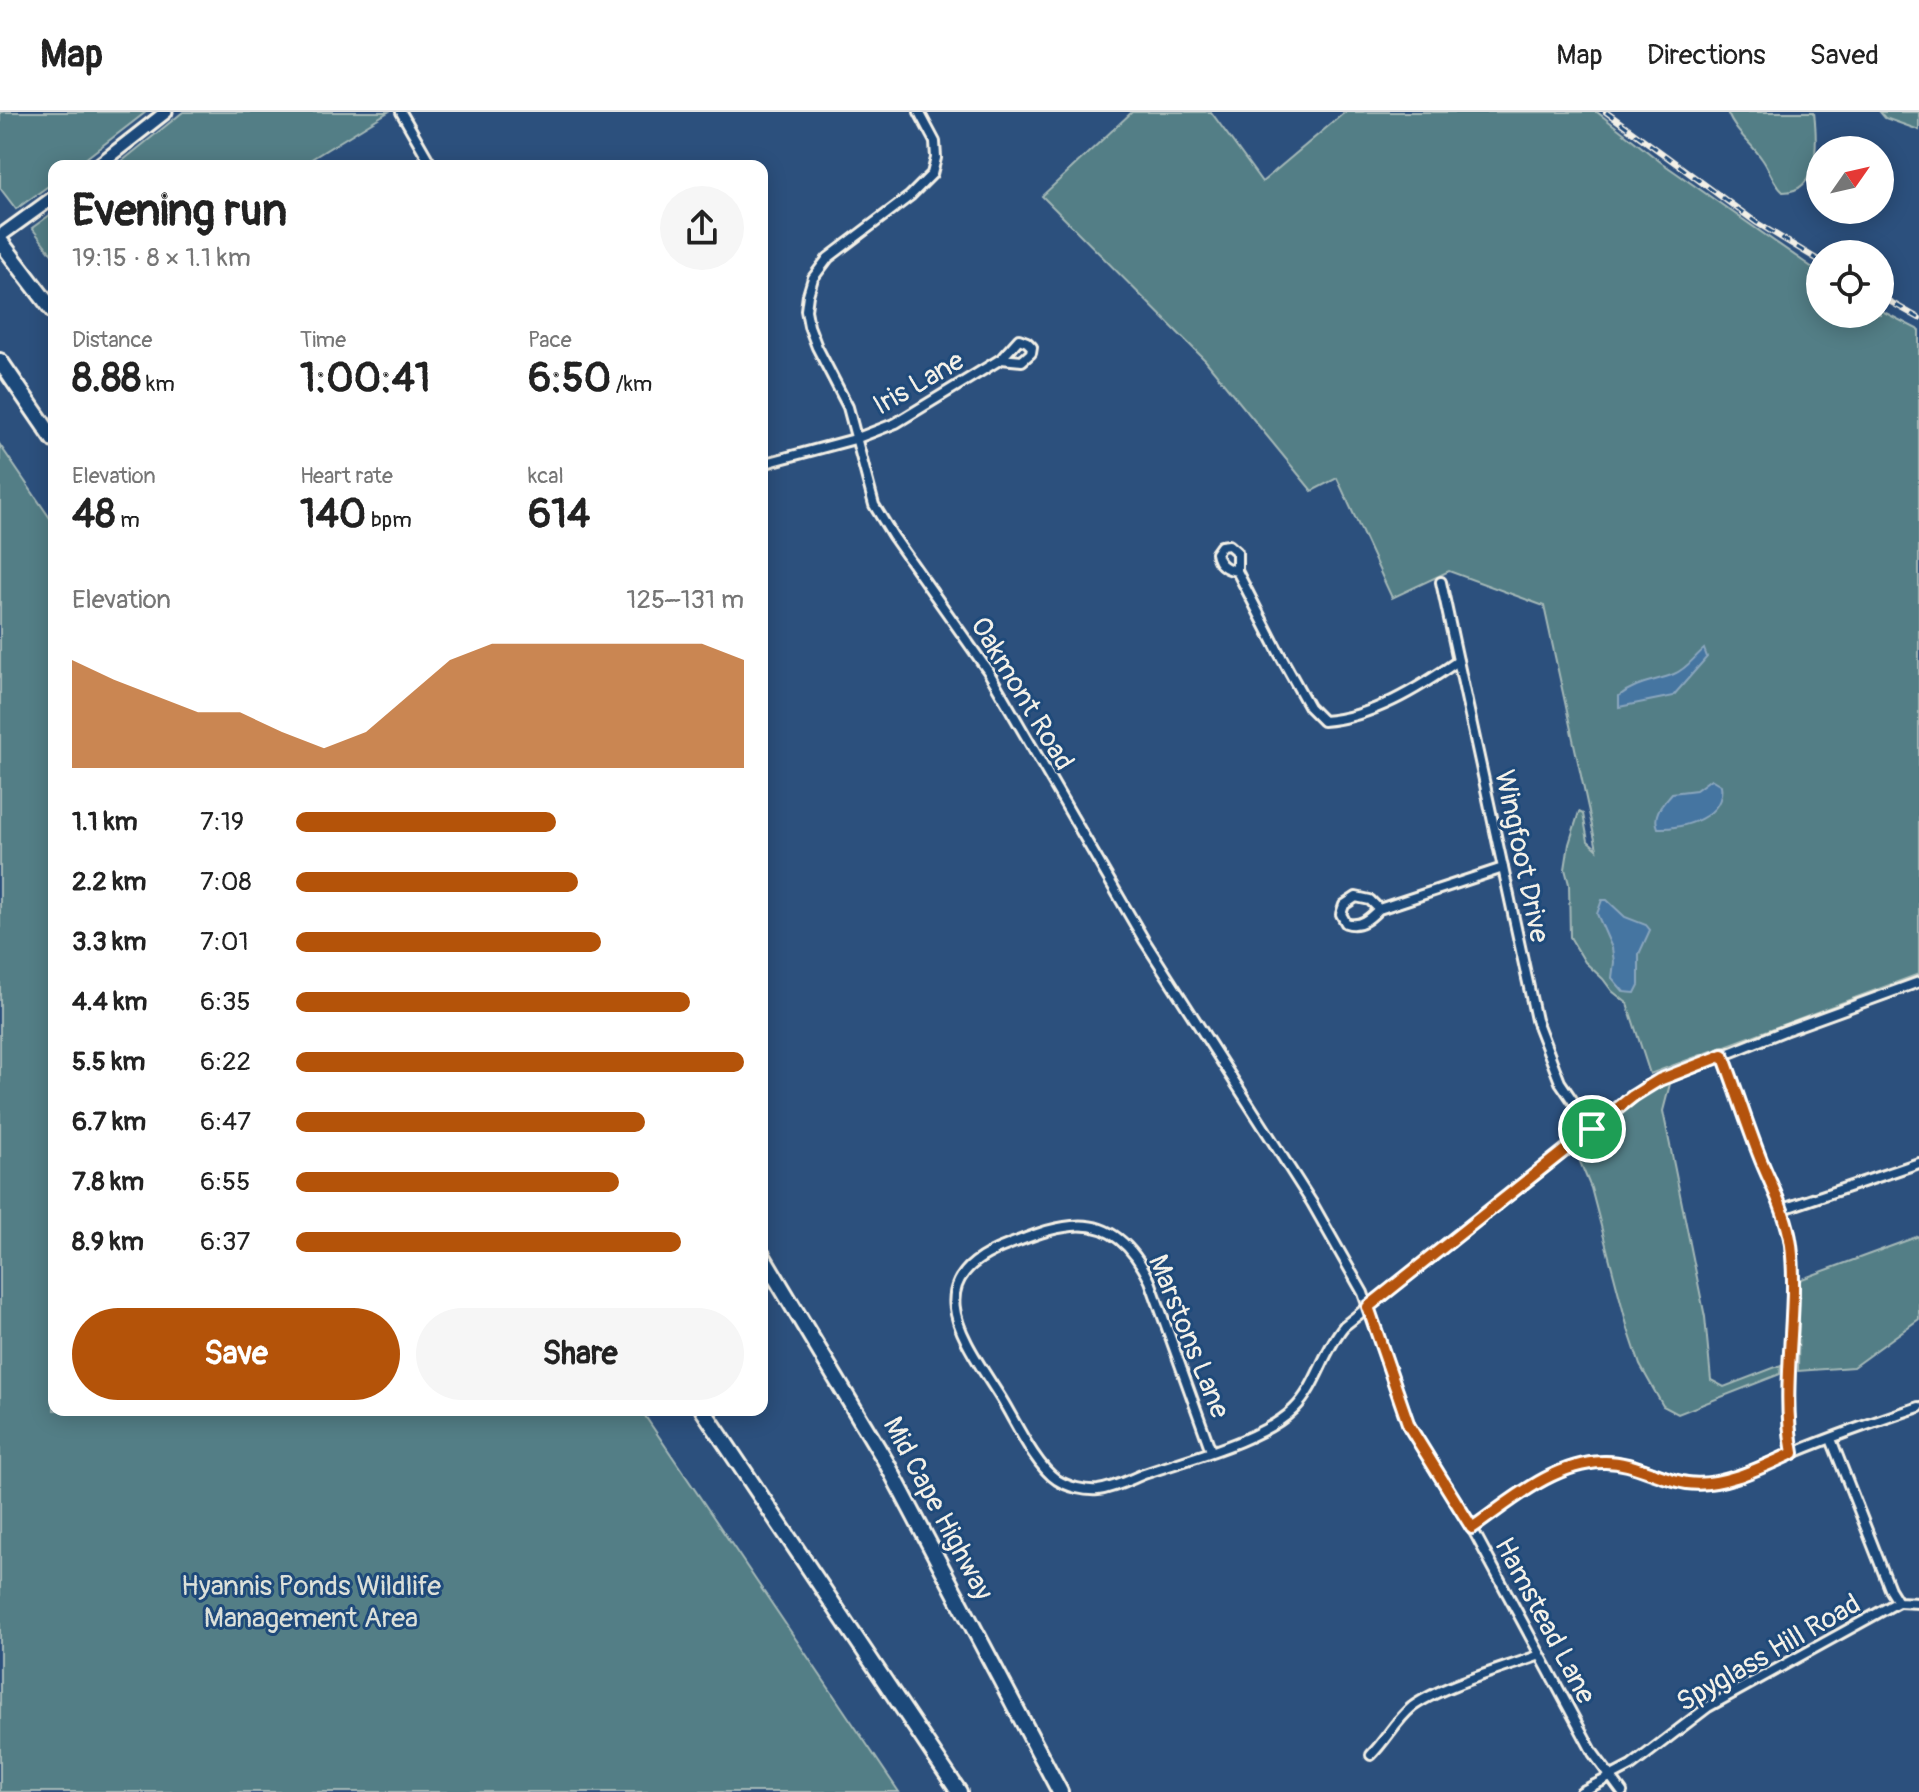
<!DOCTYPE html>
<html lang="en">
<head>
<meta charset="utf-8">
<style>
  :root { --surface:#fff; --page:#f6f6f6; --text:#222; --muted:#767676; --line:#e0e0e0; --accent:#b45309 }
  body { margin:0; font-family:Pangolin,sans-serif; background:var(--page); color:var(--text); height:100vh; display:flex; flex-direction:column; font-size:30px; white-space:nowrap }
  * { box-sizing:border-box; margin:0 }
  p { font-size:26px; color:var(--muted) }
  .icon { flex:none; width:44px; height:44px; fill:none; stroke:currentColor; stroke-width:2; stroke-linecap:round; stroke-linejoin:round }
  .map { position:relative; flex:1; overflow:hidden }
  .sheet { position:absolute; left:48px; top:48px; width:720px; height:1256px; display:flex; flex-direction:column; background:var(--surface); border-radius:16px; box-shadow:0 4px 20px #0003 }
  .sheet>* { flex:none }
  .needle { width:52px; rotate:56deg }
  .controls { position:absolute; left:1806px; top:24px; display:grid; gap:16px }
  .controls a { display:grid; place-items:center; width:88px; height:88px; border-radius:50%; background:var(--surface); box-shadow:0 4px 20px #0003; font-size:40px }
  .pin { position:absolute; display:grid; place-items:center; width:68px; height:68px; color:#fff; margin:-34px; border:4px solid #fff; border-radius:50%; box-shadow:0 2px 8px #0007 }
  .round { display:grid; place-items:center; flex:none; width:84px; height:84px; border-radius:42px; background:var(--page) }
  .headline { display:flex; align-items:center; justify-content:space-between; height:136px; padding:0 24px }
  h1 { font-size:44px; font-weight:700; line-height:60px }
  .metrics { display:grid; grid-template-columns:repeat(3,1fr); gap:12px; height:136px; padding:8px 24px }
  .metrics div { display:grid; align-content:center }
  .metrics b { font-size:40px; font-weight:700 }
  .metrics small { font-size:22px; font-weight:400 }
  .metrics p { font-size:22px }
  .chart { height:224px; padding:16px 24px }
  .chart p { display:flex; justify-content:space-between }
  .chart svg { width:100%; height:144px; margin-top:8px; fill:var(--accent); opacity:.7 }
  .action { display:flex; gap:16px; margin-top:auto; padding:16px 24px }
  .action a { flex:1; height:92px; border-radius:48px; background:var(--accent); color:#fff; font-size:32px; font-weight:700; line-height:92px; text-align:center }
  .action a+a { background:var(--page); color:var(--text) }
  ul { padding:0 24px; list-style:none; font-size:26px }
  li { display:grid; grid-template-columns:128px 96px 1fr; align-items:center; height:60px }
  li i { height:20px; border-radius:10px; background:var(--accent) }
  header { display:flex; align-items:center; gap:48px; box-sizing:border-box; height:112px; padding:0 40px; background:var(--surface); border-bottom:2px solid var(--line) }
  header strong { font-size:38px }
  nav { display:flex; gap:44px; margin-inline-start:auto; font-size:28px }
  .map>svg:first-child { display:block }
  .green { fill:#537e86; stroke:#a4b8b7; stroke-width:2 }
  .water { fill:#4474a1; stroke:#8aa6bd; stroke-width:2 }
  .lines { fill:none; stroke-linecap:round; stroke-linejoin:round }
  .street-casing { stroke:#f4f1e8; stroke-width:14 }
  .secondary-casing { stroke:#f4f1e8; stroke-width:17 }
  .highway-casing { stroke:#f4f1e8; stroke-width:20 }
  .street { stroke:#1f4a7a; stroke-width:8 }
  .secondary { stroke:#1f4a7a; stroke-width:11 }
  .highway { stroke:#1f4a7a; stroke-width:14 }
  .rail-casing { stroke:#f4f1e8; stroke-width:6 }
  .rail { stroke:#1f4a7a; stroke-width:3; stroke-dasharray:9; stroke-linecap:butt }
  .route-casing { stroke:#fff; stroke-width:16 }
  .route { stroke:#b45309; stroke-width:10 }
  .labels { text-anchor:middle; stroke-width:6; stroke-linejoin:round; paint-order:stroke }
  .street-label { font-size:28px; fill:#f4f1e8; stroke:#1f4a7a }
  .park-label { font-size:28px; fill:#dce0d9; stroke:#1f4a7a }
</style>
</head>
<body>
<header>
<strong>Map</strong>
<nav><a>Map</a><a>Directions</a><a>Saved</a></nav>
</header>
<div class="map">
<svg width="1919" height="1680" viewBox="0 0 1919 1680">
  <rect width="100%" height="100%" fill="#2c507d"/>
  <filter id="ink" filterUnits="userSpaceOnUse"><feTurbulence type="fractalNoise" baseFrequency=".0125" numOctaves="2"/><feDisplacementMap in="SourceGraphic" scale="16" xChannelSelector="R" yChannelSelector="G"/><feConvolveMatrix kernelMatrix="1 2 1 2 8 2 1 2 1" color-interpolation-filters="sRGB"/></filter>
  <g filter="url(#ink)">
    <g class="green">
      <path d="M 0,0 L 146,0 L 76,54 L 54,54 L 54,70 L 16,97 L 0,76 Z"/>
      <path d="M 183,0 L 388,0 L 300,54 L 116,54 Z"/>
      <path d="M 1132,0 L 1211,0 L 1262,70 L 1345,0 L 1597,0 L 1662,51 L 1820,161 L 1820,202 L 1880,202 L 1880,198 L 1919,218 L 1919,862 L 1650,962 L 1627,891 L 1612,879 L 1603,867 L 1585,850 L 1570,825 L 1569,772 L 1565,757 L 1569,732 L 1579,700 L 1583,702 L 1588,729 L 1597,737 L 1544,494 L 1449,459 L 1392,486 L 1337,366 L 1312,379 L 1205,248 L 1042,84 Z"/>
      <path d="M 1727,0 L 1814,0 C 1817,26 1821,80 1783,80 C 1772,70 1770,58 1762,47 C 1749,28 1737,23 1727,0 Z"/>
      <path d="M 1880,0 L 1919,0 L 1919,18 L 1885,6 Z"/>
      <path d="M 54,100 L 54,145 L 32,116 Z"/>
      <path d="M 0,333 L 54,412 L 54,1298 L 641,1298 L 899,1680 L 0,1680 Z"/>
      <path d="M 1671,968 L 1663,999 L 1705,1205 L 1711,1268 L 1724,1275 L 1781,1253 L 1780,1262 L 1678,1302 L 1663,1294 L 1640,1253 L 1628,1217 L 1591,1076 L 1576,1040 L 1635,991 Z"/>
      <path d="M 1919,1124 L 1919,1207 L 1853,1255 L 1798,1259 L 1799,1168 Z"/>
    </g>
    <g class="water">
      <path d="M 1704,537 L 1707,545 L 1673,584 L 1619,595 L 1619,584 C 1636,570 1654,570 1674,562 C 1687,557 1694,545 1704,537 Z"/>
      <path d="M 1711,667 L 1721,673 C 1726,705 1683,717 1658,716 C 1652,701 1663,692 1672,681 L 1696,678 Z"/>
      <path d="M 1602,788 L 1607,788 L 1625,805 L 1646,813 L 1650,818 L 1639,842 L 1639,873 L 1635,881 L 1624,880 L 1612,866 L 1614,850 L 1612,836 L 1597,802 Z"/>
    </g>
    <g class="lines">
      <defs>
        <g id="street">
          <path d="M 401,0 L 432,54"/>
          <path d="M 919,0 L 935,30 L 936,46 L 932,62 L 910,84 L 828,146 L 813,166 L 808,183 L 806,198 L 809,214 L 817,235 L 848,295 L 874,393 L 893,424 L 988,559 L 1144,828 L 1312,1091 L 1363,1181 L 1409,1314 L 1472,1416 L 1593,1641 L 1622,1680"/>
          <path d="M 762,352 L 855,327 L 896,311 L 1001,247 L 1019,227 L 1027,230 L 1032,235 L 1031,241 L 1022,249 L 1001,247"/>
          <path d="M 1237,459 C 1226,457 1218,453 1216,441 L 1221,434 L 1229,433 L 1237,440 L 1237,459 L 1279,541 L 1309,595 L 1323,609 C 1371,606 1419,576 1458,549"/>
          <path d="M 1441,470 L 1536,908 L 1560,970 L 1592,1017"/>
          <path d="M 1379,797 L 1370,788 L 1356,785 L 1344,793 L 1341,802 L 1346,811 C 1360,816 1370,806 1379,797 L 1503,756"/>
          <path d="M 1723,943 C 1737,979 1748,1017 1763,1052 C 1774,1079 1788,1104 1791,1133 C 1799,1202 1780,1273 1793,1341"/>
          <path d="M 1783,1097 L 1919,1051"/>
          <path d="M 1831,1327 L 1890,1477 L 1898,1490 L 1919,1491"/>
          <path d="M 1211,1339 L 1150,1169 C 1134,1136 1111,1110 1072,1114 C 1050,1116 1028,1125 1008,1133 C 913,1168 966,1230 1002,1288 C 1016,1311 1035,1353 1057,1368 C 1068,1375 1085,1379 1098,1378 C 1114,1376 1129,1368 1144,1362 C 1187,1347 1262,1329 1294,1297 C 1317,1274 1323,1239 1344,1214 L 1647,974 L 1784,919 L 1919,870"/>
          <path d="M 1472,1416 C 1518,1384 1570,1337 1631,1353 C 1654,1358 1676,1373 1701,1372 C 1732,1370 1764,1353 1793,1341 C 1834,1324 1877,1309 1919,1295"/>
          <path d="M 1371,1643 C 1386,1628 1396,1608 1412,1595 C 1440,1574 1506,1556 1540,1543"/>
          <path d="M 1581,1680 L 1631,1654 L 1708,1595 L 1898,1490"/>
        </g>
        <g id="secondary">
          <path d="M 97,54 L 166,0"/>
          <path d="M 0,124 L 54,85"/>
        </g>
        <g id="highway">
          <path d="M 0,129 L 54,200"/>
          <path d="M 0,249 L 54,328"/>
          <path d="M 762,1143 L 886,1350 L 1060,1680"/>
          <path d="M 703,1298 L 959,1680"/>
        </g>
      </defs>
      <use href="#street" class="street-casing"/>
      <use href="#secondary" class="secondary-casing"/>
      <use href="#highway" class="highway-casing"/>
      <use href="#street" class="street"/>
      <use href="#secondary" class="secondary"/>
      <use href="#highway" class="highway"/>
      <defs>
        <g id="rail">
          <path d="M 1606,0 L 1757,111 L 1820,149"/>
          <path d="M 1880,184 L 1919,206"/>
        </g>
      </defs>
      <use href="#rail" class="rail-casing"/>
      <use href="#rail" class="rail"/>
    </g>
  </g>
  <g class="lines" filter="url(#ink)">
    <defs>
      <path id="route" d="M 1723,943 C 1737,979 1748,1017 1763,1053 C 1774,1079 1787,1104 1791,1133 C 1799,1202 1780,1273 1793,1341 C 1762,1355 1722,1376 1687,1371 C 1658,1367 1633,1349 1603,1350 C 1553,1351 1511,1389 1472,1416 L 1409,1314 L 1368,1195 L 1633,984 L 1659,968 Z"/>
    </defs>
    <use href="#route" class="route-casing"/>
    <use href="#route" class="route"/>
  </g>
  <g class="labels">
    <g class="street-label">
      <text transform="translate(918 270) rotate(-30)" y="10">Iris Lane</text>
      <text transform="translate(1023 581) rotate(59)" y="10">Oakmont Road</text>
      <text transform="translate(1523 744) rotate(78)" y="10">Wingfoot Drive</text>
      <text transform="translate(1190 1224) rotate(68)" y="10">Marstons Lane</text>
      <text transform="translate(939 1396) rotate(62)" y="10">Mid Cape Highway</text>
      <text transform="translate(1546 1508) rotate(62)" y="10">Hamstead Lane</text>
      <text transform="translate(1768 1540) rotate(-30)" y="10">Spyglass Hill Road</text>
    </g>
    <g class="park-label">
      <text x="311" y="1483">Hyannis Ponds Wildlife<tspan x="311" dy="32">Management Area</tspan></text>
    </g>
  </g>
</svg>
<div class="controls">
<a><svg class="needle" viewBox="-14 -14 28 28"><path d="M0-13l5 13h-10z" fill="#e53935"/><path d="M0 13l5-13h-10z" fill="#767676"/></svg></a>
<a><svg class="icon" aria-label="locate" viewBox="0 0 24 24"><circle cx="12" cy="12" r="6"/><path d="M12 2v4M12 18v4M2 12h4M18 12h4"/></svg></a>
</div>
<div class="pin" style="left:1592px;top:1017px;background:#1e9e55"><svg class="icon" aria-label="arrive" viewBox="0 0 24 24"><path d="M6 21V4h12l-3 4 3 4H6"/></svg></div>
<section class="sheet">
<div class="headline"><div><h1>Evening run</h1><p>19:15 · 8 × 1.1 km</p></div><a class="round"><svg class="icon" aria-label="share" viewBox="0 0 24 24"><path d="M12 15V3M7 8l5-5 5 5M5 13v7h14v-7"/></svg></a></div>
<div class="metrics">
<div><p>Distance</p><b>8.88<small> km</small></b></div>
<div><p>Time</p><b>1:00:41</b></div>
<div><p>Pace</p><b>6:50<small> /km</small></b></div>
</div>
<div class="metrics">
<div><p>Elevation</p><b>48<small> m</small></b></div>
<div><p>Heart rate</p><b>140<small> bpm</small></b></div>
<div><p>kcal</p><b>614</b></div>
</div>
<div class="chart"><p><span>Elevation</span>125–131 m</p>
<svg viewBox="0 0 160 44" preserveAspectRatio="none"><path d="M0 44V11L10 17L20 22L30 27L40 27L50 33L60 38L70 33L80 22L90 11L100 6L110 6L120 6L130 6L140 6L150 6L160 11V44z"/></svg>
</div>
<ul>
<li><b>1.1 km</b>7:19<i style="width:58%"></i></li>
<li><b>2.2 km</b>7:08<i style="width:63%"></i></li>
<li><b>3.3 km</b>7:01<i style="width:68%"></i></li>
<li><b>4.4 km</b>6:35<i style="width:88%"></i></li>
<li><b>5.5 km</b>6:22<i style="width:100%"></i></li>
<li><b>6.7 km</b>6:47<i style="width:78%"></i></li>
<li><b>7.8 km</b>6:55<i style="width:72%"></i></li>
<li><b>8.9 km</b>6:37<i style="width:86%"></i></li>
</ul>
<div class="action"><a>Save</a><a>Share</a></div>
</section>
</div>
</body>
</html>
